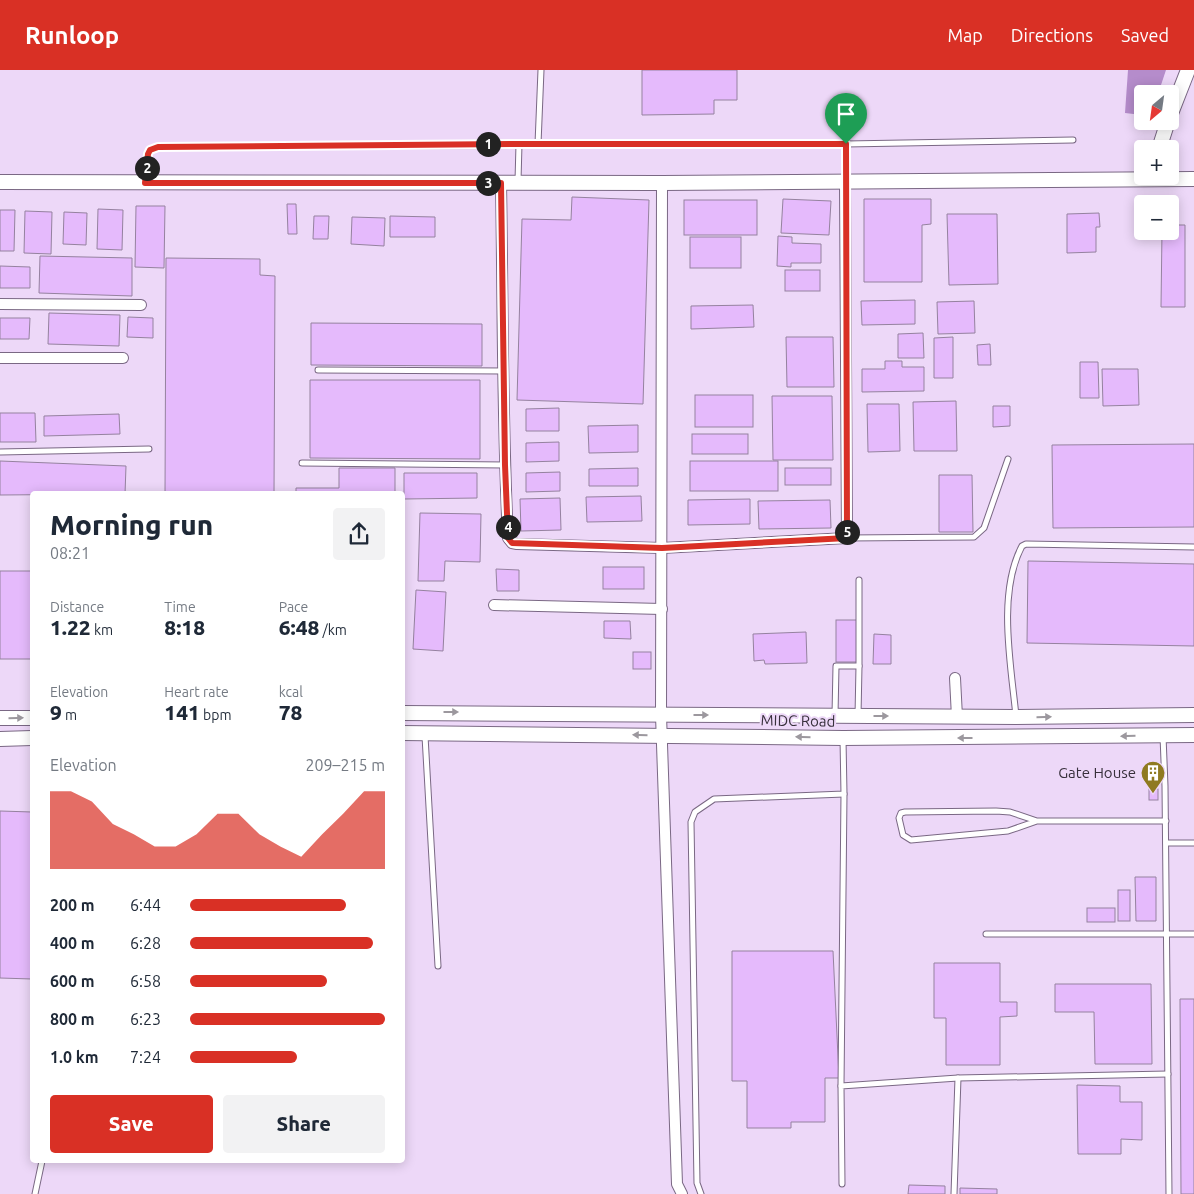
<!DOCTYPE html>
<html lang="en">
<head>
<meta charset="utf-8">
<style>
  :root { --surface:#fff; --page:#f2f2f3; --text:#1f2937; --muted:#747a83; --accent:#d93025 }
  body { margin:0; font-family:Ubuntu,sans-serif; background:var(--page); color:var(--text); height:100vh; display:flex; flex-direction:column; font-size:19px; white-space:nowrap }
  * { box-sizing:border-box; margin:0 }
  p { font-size:16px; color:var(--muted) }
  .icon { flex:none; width:28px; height:28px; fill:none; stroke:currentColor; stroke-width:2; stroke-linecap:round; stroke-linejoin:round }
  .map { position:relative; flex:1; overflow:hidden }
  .details { position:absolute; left:30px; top:421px; width:375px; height:672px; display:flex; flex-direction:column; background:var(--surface); border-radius:5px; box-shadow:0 2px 12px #0003 }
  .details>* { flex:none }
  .needle { width:32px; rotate:209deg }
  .tools { position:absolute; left:1134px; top:15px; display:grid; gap:10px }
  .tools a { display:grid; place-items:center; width:45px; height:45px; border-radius:5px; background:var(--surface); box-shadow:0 2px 12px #0003; font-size:25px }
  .pin { position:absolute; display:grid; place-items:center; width:42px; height:42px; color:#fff; margin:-51px -21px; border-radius:50% 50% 50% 0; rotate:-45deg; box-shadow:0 0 5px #0007 }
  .pin .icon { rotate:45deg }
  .km { position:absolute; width:25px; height:25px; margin:-12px; border-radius:50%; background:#222; color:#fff; font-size:14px; line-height:25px; text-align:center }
  .round { display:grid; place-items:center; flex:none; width:52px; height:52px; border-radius:5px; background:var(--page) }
  .headline { display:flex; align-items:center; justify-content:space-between; height:85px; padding:0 20px }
  h1 { font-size:28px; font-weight:800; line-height:38px }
  .figures { display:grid; grid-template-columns:repeat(3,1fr); gap:8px; height:85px; padding:5px 20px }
  .figures div { display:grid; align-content:center }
  .figures b { font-size:21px; font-weight:800 }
  .figures small { font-size:14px; font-weight:400 }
  .figures p { font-size:14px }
  .chart { height:140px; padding:10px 20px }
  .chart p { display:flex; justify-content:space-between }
  .chart svg { width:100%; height:90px; margin-top:5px; fill:var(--accent); opacity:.7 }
  .button { display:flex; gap:10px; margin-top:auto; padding:10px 20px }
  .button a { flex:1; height:58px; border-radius:5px; background:var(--accent); color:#fff; font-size:20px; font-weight:800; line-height:58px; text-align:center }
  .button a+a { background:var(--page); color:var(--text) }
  ul { padding:0 20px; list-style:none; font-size:16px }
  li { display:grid; grid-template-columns:80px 60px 1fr; align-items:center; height:38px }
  li i { height:12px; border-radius:6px; background:var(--accent) }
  header { display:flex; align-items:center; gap:30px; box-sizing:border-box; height:70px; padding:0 25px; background:var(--accent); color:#fff }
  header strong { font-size:24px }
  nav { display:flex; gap:28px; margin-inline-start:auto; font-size:18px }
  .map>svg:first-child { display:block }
  .water { fill:#b58ccb }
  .building { fill:#e5bafc; stroke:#95829f }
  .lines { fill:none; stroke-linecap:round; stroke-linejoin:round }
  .lane-casing { stroke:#7a6884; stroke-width:7 }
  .street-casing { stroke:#7a6884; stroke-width:12 }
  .secondary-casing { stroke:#7a6884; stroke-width:16 }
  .lane { stroke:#fff; stroke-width:5 }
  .street { stroke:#fff; stroke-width:10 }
  .secondary { stroke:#fff; stroke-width:14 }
  .oneway { fill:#9c989e }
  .route-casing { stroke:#fff; stroke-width:10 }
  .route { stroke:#d93025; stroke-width:6 }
  .labels { text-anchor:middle; stroke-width:4; stroke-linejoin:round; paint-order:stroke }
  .street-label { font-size:15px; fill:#38303c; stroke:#edd8f8 }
  .poi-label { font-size:15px; fill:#38303c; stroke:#edd8f8; text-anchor:end }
</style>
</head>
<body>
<header>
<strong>Runloop</strong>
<nav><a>Map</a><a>Directions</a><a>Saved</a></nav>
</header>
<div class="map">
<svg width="1194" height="1124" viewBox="0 0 1194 1124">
  <rect width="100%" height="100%" fill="#edd8f8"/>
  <path class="water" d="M 1128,0 L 1166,0 L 1158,24 L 1142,24 L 1142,45 L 1125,43 Z"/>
  <g class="building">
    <path d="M 642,0 L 737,0 L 737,30 L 714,30 L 714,44 L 642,45 Z"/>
    <path d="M 572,127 L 649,130 L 643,334 L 517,330 L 522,149 L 571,150 Z"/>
    <path d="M 783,129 L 831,131 L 829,165 L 781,163 Z"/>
    <path d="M 864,129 L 931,129 L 931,154 L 922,155 L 922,212 L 864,212 Z"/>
    <rect x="684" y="130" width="73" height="35"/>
    <path d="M 287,134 L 296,134 L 297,164 L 288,164 Z"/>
    <path d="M 136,136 L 165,136 L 164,198 L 135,197 Z"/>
    <path d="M 98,139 L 123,140 L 122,180 L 97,179 Z"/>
    <path d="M 0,140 L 15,140 L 14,181 L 0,181 Z"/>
    <path d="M 25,141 L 52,142 L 51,184 L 24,183 Z"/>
    <path d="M 64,142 L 87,143 L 86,175 L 63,174 Z"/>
    <path d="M 1099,143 L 1100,157 L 1096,157 L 1096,182 L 1067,183 L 1067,144 Z"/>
    <path d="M 947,144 L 997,144 L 998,214 L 949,215 Z"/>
    <path d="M 314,146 L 329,146 L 328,169 L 313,169 Z"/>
    <path d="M 390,146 L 435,147 L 435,167 L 390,167 Z"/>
    <path d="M 352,147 L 385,148 L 384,176 L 351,174 Z"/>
    <path d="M 1170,155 L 1185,155 L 1185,237 L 1161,237 L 1162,161 L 1170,161 Z"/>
    <path d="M 778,166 L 792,167 L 792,173 L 821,174 L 821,193 L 791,193 L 791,197 L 777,196 Z"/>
    <rect x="690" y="167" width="51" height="31"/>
    <path d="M 40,186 L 132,188 L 132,226 L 39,223 Z"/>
    <path d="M 166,188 L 260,189 L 260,205 L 275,206 L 274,424 L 165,424 Z"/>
    <path d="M 0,196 L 30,197 L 30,218 L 0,218 Z"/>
    <rect x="785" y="200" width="35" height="21"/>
    <path d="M 915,230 L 915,254 L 862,255 L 861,231 Z"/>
    <path d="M 974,231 L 975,263 L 938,264 L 937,232 Z"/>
    <path d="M 753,235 L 754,257 L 691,259 L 691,236 Z"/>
    <path d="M 49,243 L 120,245 L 119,276 L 48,274 Z"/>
    <path d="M 128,247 L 153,248 L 153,268 L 127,267 Z"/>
    <path d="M 0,248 L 30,248 L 29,269 L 0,269 Z"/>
    <path d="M 311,253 L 482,254 L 482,296 L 311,295 Z"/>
    <path d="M 923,263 L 924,288 L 898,288 L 898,264 Z"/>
    <path d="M 786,267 L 833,267 L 834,317 L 787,317 Z"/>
    <path d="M 953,267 L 953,308 L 934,308 L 934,268 Z"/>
    <path d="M 990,274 L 991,295 L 978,295 L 977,275 Z"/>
    <path d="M 885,291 L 902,291 L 902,297 L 924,297 L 924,321 L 862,322 L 862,299 L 885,299 Z"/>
    <path d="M 1080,292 L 1098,292 L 1099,328 L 1080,328 Z"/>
    <path d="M 1102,299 L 1138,299 L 1139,335 L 1103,336 Z"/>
    <path d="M 310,310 L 480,310 L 480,389 L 310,388 Z"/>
    <rect x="695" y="325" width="58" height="32"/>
    <path d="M 772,326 L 832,326 L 833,390 L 773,390 Z"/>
    <path d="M 956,331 L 957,381 L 914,381 L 913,332 Z"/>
    <path d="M 867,334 L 899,334 L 900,381 L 868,382 Z"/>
    <path d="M 993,336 L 1010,336 L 1010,356 L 993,357 Z"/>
    <path d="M 559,338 L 559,361 L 526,361 L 526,339 Z"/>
    <path d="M 0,343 L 35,343 L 36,372 L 0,372 Z"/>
    <path d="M 119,344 L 120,364 L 44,366 L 44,346 Z"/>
    <path d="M 638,355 L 638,382 L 589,383 L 588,356 Z"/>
    <rect x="692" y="364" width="56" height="20"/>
    <path d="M 559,372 L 559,391 L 526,392 L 526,373 Z"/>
    <path d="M 1194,374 L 1194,457 L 1053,458 L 1052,375 Z"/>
    <path d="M 0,391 L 126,396 L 125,424 L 0,425 Z"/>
    <rect x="690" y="391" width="88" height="30"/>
    <path d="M 339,398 L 395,398 L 395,424 L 296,424 L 296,418 L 339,418 Z"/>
    <path d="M 638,398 L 638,416 L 589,416 L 589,399 Z"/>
    <rect x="785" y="398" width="46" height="17"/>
    <path d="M 560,402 L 560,421 L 526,422 L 526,403 Z"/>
    <path d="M 404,403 L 477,403 L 477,428 L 404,429 Z"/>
    <path d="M 939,405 L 972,405 L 973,462 L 939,462 Z"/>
    <path d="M 641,426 L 642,451 L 587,452 L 586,427 Z"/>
    <path d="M 560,428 L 561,460 L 521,461 L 520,429 Z"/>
    <path d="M 750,429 L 750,454 L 688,455 L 688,430 Z"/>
    <path d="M 830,430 L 831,458 L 759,459 L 758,431 Z"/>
    <path d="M 420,443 L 481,444 L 480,492 L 445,491 L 444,511 L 418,511 Z"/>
    <path d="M 1028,491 L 1194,494 L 1194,576 L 1027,573 Z"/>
    <rect x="603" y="497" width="41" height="22"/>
    <path d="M 496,499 L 519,500 L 519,521 L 497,521 Z"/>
    <rect x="0" y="501" width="32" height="88"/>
    <path d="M 416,520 L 446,522 L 443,581 L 413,579 Z"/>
    <rect x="836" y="550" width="21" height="42"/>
    <path d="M 604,551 L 630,551 L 631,569 L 604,568 Z"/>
    <path d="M 806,562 L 807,593 L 765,594 L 764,590 L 754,591 L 753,564 Z"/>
    <path d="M 874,564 L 891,565 L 891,594 L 873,594 Z"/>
    <rect x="633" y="582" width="18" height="17"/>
    <rect x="1149" y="719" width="9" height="11"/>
    <path d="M 0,741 L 32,742 L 32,909 L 0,908 Z"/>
    <path d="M 1135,807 L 1156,807 L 1156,851 L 1136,851 Z"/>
    <rect x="1118" y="820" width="12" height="31"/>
    <rect x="1087" y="838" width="28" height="14"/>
    <path d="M 732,881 L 833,881 L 839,1008 L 825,1008 L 825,1052 L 791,1052 L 791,1058 L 747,1058 L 747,1011 L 732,1011 Z"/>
    <path d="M 934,893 L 1000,893 L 1000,932 L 1017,932 L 1017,946 L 1000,947 L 1000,995 L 946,995 L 946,948 L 934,948 Z"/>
    <path d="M 1055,914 L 1151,914 L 1152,994 L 1095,994 L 1094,942 L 1055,942 Z"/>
    <path d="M 1180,929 L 1194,929 L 1194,1124 L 1181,1124 Z"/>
    <path d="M 1077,1015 L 1120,1016 L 1120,1032 L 1142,1032 L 1142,1070 L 1121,1069 L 1121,1084 L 1078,1084 Z"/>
    <path d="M 909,1115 L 945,1116 L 945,1124 L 908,1124 Z"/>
    <path d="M 960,1118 L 997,1119 L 997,1124 L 960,1124 Z"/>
  </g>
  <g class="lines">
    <defs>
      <g id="lane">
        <path d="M 538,74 L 541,0"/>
        <path d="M 145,110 L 148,85 L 150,80 L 158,77 L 846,74 L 1073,70"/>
        <path d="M 518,111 L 519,74"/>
        <path d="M 845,111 L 846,74"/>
        <path d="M 318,300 L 505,301"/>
        <path d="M 0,382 L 149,379"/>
        <path d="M 302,393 L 505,395"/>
        <path d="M 847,468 L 974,467 L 984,458 L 1008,389"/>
        <path d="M 859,596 L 859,510"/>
        <path d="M 835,645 L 836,596 L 859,596 L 858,646"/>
        <path d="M 1016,646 C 1011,595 997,523 1022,476 L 1026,474 L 1194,477"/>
        <path d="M 425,666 L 438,896"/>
        <path d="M 1163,666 L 1165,716 L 1169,1124"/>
        <path d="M 1037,751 L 1008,761 L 911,770 L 903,765 L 899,748 L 901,743 L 905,742 L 996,741 L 1010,742 L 1037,751 L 1166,751"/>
        <path d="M 1166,773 L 1194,773"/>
        <path d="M 986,864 L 1194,864"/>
        <path d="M 841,1016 L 844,724"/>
        <path d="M 842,1114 L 841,1016 L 958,1008 L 1168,1004"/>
        <path d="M 35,1124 L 42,1091"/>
        <path d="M 701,1124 L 697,1113 L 691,752 L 695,742 L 714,729 L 844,724 L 843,669"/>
        <path d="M 954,1124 L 958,1008"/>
      </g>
      <g id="street">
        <path d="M 501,113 C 503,231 502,350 508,468 L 512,473 L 517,474 L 662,478 L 847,468 L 845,112"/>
        <path d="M 662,113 L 661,645 L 677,1114 L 682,1124"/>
        <path d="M 0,234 L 141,235"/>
        <path d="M 0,288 L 123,288"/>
        <path d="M 494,535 L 662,539"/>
        <path d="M 955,608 L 957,647"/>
      </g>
      <g id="secondary">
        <path d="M 1170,46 L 1188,0"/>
        <path d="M 1159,79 L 1168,51"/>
        <path d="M 0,112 L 662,113 L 1194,109"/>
        <path d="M 402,643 L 1016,647 L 1194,645"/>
        <path d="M 0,648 L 32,648"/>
        <path d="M 402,663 L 843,668 L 1194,665"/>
        <path d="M 0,669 L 32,668"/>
      </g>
    </defs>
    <use href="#lane" class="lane-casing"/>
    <use href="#street" class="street-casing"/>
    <use href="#secondary" class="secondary-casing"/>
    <use href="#lane" class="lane"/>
    <use href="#street" class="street"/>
    <use href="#secondary" class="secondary"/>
  </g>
  <defs><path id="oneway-solid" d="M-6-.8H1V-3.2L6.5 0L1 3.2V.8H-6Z" transform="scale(1.25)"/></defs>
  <g class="oneway">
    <use href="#oneway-solid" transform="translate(451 642)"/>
    <use href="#oneway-solid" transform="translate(701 645)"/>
    <use href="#oneway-solid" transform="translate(881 646)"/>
    <use href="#oneway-solid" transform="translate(1044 647) rotate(-1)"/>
    <use href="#oneway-solid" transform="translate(16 648) rotate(-1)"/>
    <use href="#oneway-solid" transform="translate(640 665) rotate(-179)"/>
    <use href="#oneway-solid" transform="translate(1128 666) rotate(179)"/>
    <use href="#oneway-solid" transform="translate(803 667) rotate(-179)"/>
    <use href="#oneway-solid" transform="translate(965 668) rotate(180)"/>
  </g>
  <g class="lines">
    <defs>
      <path id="route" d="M 519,74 L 846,74 L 847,468 L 662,478 L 512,473 L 508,468 L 505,395 L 501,113 L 145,113 L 148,84 L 150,80 L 158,77 Z"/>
    </defs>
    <use href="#route" class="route-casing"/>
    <use href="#route" class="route"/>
  </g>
  <defs>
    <symbol id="building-pin" viewBox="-11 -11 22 30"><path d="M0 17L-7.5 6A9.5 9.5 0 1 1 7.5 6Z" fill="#8f7a20" stroke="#edd8f8"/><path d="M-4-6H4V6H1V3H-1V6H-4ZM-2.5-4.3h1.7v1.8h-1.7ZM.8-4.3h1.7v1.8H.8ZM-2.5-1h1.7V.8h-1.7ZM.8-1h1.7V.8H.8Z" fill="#fff"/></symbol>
  </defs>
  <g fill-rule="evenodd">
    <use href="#building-pin" x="1139" y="689" width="28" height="38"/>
  </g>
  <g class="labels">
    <g class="street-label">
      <text transform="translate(798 651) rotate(1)" y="5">MIDC Road</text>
    </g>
    <g class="poi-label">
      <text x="1136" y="708">Gate House</text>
    </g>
  </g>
</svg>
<div class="tools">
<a><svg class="needle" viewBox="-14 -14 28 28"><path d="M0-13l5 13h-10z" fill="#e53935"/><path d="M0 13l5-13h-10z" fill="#747a83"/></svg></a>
<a>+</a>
<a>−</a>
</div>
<div class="pin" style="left:846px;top:74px;background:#1e9e55"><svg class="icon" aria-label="arrive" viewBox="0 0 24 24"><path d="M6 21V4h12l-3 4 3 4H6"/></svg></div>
<b class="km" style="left:488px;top:74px">1</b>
<b class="km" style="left:147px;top:98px">2</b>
<b class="km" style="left:488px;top:113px">3</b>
<b class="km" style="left:508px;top:457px">4</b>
<b class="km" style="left:847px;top:462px">5</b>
<section class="details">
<div class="headline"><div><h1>Morning run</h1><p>08:21</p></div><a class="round"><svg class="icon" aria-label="share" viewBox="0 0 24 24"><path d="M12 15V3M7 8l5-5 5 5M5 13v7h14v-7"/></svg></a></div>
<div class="figures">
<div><p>Distance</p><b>1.22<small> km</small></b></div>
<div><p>Time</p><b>8:18</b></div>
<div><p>Pace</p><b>6:48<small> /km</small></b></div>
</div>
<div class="figures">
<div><p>Elevation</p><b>9<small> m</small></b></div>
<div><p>Heart rate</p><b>141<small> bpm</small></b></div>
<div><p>kcal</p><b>78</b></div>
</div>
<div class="chart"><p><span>Elevation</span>209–215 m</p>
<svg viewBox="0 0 160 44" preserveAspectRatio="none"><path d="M0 44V6L10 6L20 11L30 22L40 27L50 33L60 33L70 27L80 17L90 17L100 27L110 33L120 38L130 27L140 17L150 6L160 6V44z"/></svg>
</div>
<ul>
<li><b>200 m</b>6:44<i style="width:80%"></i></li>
<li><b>400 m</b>6:28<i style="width:94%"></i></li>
<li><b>600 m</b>6:58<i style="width:70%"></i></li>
<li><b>800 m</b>6:23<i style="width:100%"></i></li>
<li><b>1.0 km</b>7:24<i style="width:55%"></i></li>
</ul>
<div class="button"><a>Save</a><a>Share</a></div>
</section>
</div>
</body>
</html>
